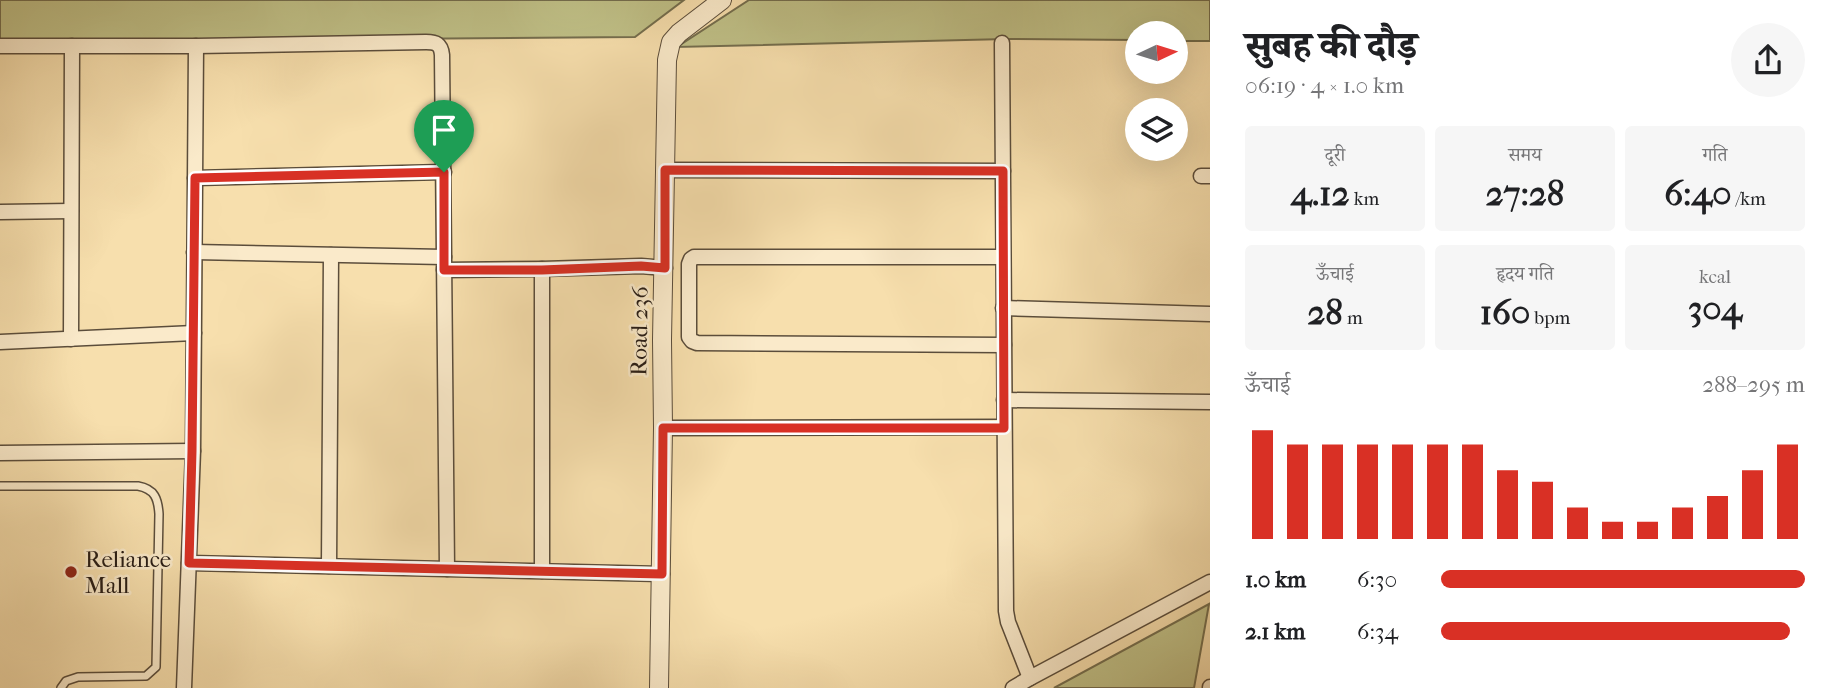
<!DOCTYPE html>
<html lang="hi">
<head>
<meta charset="utf-8">
<style>
  :root { --surface:#fff; --page:#f6f6f6; --text:#202124; --muted:#757577; --accent:#d93025 }
  body { margin:0; font-family:"IM FELL French Canon","Noto Serif Devanagari",serif; background:var(--page); color:var(--text); height:100vh; display:flex; flex-direction:column; font-size:26px; white-space:nowrap }
  * { box-sizing:border-box; margin:0 }
  p { font-size:23px; color:var(--muted) }
  .icon { flex:none; width:38px; height:38px; fill:none; stroke:currentColor; stroke-width:2; stroke-linecap:round; stroke-linejoin:round }
  .map { position:relative; flex:1; overflow:hidden }
  .side { display:flex; flex-direction:column; background:var(--surface); width:630px }
  .side>* { flex:none }
  .needle { width:46px; rotate:86deg }
  .tools { position:absolute; left:1125px; top:21px; display:grid; gap:14px }
  .tools a { display:grid; place-items:center; width:63px; height:63px; border-radius:50%; background:var(--surface); box-shadow:0 7px 28px #0002; font-size:35px }
  .pin { position:absolute; display:grid; place-items:center; width:60px; height:60px; color:#fff; margin:-72px -30px; border-radius:50% 50% 50% 0; rotate:-45deg; box-shadow:0 0 7px #0007 }
  .pin .icon { rotate:45deg }
  .round { display:grid; place-items:center; flex:none; width:74px; height:74px; border-radius:37px; background:var(--page) }
  .headline { display:flex; align-items:center; justify-content:space-between; height:119px; padding:0 35px }
  h1 { font-size:38px; font-weight:800; line-height:52px }
  .figures { display:grid; grid-template-columns:repeat(3,1fr); gap:10px; height:119px; padding:7px 35px }
  .figures div { display:grid; align-content:center; border-radius:7px; background:var(--page); text-align:center }
  .figures b { font-size:35px; font-weight:800 }
  .figures small { font-size:19px; font-weight:400 }
  .figures p { font-size:19px }
  .chart { height:196px; padding:14px 35px }
  .chart p { display:flex; justify-content:space-between }
  .chart svg { width:100%; height:126px; margin-top:7px; stroke:var(--accent); stroke-width:6 }
  ul { padding:0 35px; list-style:none; font-size:23px }
  li { display:grid; grid-template-columns:112px 84px 1fr; align-items:center; height:52px }
  li i { height:18px; border-radius:9px; background:var(--accent) }
  main { display:flex; flex:1; min-height:0 }
  .map>svg:first-child { display:block }
  .green { fill:#c0c188; stroke:#746e4e; stroke-width:2 }
  .lines { fill:none; stroke-linecap:round; stroke-linejoin:round }
  .service-casing { stroke:#5b4d3b; stroke-width:10 }
  .minor-casing { stroke:#5b4d3b; stroke-width:17 }
  .tertiary-casing { stroke:#5b4d3b; stroke-width:20 }
  .service { stroke:#faeaca; stroke-width:7 }
  .minor { stroke:#faeaca; stroke-width:14 }
  .tertiary { stroke:#faeaca; stroke-width:18 }
  .route-casing { stroke:#fff; stroke-width:14 }
  .route { stroke:#d93025; stroke-width:9 }
  .poi-dot { fill:#8f2418; stroke:#faeaca; stroke-width:2.5 }
  .labels { text-anchor:middle; stroke-width:5; stroke-linejoin:round; paint-order:stroke }
  .street-label { font-size:23px; fill:#271c15; stroke:#faeaca }
  .poi-label { font-size:23px; fill:#271c15; stroke:#faeaca; text-anchor:start }
</style>
</head>
<body>
<main>
<div class="map">
<svg width="1210" height="688" viewBox="0 0 1210 688">
  <rect width="100%" height="100%" fill="#f7dfad"/>
  <filter id="stains"><feTurbulence type="fractalNoise" baseFrequency=".00286" numOctaves="4"/><feColorMatrix values="0 0 0 0 .2 0 0 0 0 .09 0 0 0 0 .02 0 0 0 .5 -.17"/></filter>
  <radialGradient id="worn" r=".72"><stop offset=".6" stop-color="#630" stop-opacity="0"/><stop offset="1" stop-color="#630" stop-opacity=".3"/></radialGradient>
  <g class="green">
    <path d="M 0,0 L 684,0 L 635,37 L 0,42 Z"/>
    <path d="M 749,0 L 1210,0 L 1210,41 L 1176,41 L 1176,33 L 1138,33 L 1137,40 L 1006,39 L 677,47 Z"/>
    <path d="M 1209,604 L 1194,688 L 1054,688 Z"/>
  </g>
  <g class="lines">
    <defs>
      <path id="service" d="M 0,486 L 138,486 C 155,489 158,499 159,514 L 156,667 L 146,676 L 78,677 L 66,681 L 61,688"/>
      <g id="minor">
        <path d="M 1002,43 L 1006,611 L 1008,622 L 1030,678"/>
        <path d="M 0,46 L 196,46 L 426,42 C 436,42 441,44 442,55 L 444,257"/>
        <path d="M 665,170 L 1003,171"/>
        <path d="M 1201,176 L 1210,176"/>
        <path d="M 195,178 L 444,172"/>
        <path d="M 0,212 L 71,211"/>
        <path d="M 194,252 L 444,257 L 447,569"/>
        <path d="M 1003,257 L 694,257 L 691,259 L 689,264 L 689,337 L 692,341 L 697,343 L 1004,345"/>
        <path d="M 542,269 L 542,571"/>
        <path d="M 444,270 L 542,269 L 641,266 L 665,268"/>
        <path d="M 1003,308 L 1210,314"/>
        <path d="M 71,339 L 72,46"/>
        <path d="M 0,342 L 194,333"/>
        <path d="M 1004,400 L 1210,402"/>
        <path d="M 663,428 L 1004,427"/>
        <path d="M 0,453 L 193,451"/>
        <path d="M 189,563 L 662,574"/>
        <path d="M 329,566 L 331,255"/>
        <path d="M 184,688 L 193,451 L 196,46"/>
        <path d="M 1013,688 L 1030,678 L 1210,582"/>
        <path d="M 1210,688 L 1210,687"/>
      </g>
      <path id="tertiary" d="M 659,688 L 663,428 L 662,340 L 667,60 L 671,42 L 679,33 L 722,0"/>
    </defs>
    <use href="#service" class="service-casing"/>
    <use href="#minor" class="minor-casing"/>
    <use href="#tertiary" class="tertiary-casing"/>
    <use href="#service" class="service"/>
    <use href="#minor" class="minor"/>
    <use href="#tertiary" class="tertiary"/>
  </g>
  <g class="lines">
    <defs>
      <path id="route" d="M 665,170 L 1003,171 L 1004,428 L 663,428 L 662,574 L 189,563 L 192,451 L 195,178 L 444,172 L 444,270 L 542,270 L 641,266 L 665,268 Z"/>
    </defs>
    <use href="#route" class="route-casing"/>
    <use href="#route" class="route"/>
  </g>
  <circle class="poi-dot" cx="71" cy="572" r="7"/>
  <g class="labels">
    <g class="street-label">
      <text transform="translate(639 331) rotate(-89)" y="8">Road 236</text>
    </g>
    <g class="poi-label">
      <text x="85" y="567">Reliance<tspan x="85" dy="26">Mall</tspan></text>
    </g>
  </g>
  <rect width="100%" height="100%" filter="url(#stains)"/>
  <rect width="100%" height="100%" fill="url(#worn)"/>
</svg>
<div class="tools">
<a><svg class="needle" viewBox="-14 -14 28 28"><path d="M0-13l5 13h-10z" fill="#e53935"/><path d="M0 13l5-13h-10z" fill="#757577"/></svg></a>
<a><svg class="icon" aria-label="layers" viewBox="0 0 24 24"><path d="M12 4l9 5-9 5-9-5zM3 14l9 5 9-5"/></svg></a>
</div>
<div class="pin" style="left:444px;top:172px;background:#1e9e55"><svg class="icon" aria-label="arrive" viewBox="0 0 24 24"><path d="M6 21V4h12l-3 4 3 4H6"/></svg></div>
</div>
<section class="side">
<div class="headline"><div><h1>सुबह की दौड़</h1><p>06:19 · 4 × 1.0 km</p></div><a class="round"><svg class="icon" aria-label="share" viewBox="0 0 24 24"><path d="M12 15V3M7 8l5-5 5 5M5 13v7h14v-7"/></svg></a></div>
<div class="figures">
<div><p>दूरी</p><b>4.12<small> km</small></b></div>
<div><p>समय</p><b>27:28</b></div>
<div><p>गति</p><b>6:40<small> /km</small></b></div>
</div>
<div class="figures">
<div><p>ऊँचाई</p><b>28<small> m</small></b></div>
<div><p>हृदय गति</p><b>160<small> bpm</small></b></div>
<div><p>kcal</p><b>304</b></div>
</div>
<div class="chart"><p><span>ऊँचाई</span>288–295 m</p>
<svg viewBox="0 0 160 44" preserveAspectRatio="none"><path d="M5 44V6M15 44V11M25 44V11M35 44V11M45 44V11M55 44V11M65 44V11M75 44V20M85 44V24M95 44V33M105 44V38M115 44V38M125 44V33M135 44V29M145 44V20M155 44V11"/></svg>
</div>
<ul>
<li><b>1.0 km</b>6:30<i style="width:100%"></i></li>
<li><b>2.1 km</b>6:34<i style="width:96%"></i></li>
</ul>
</section>
</main>
</body>
</html>
